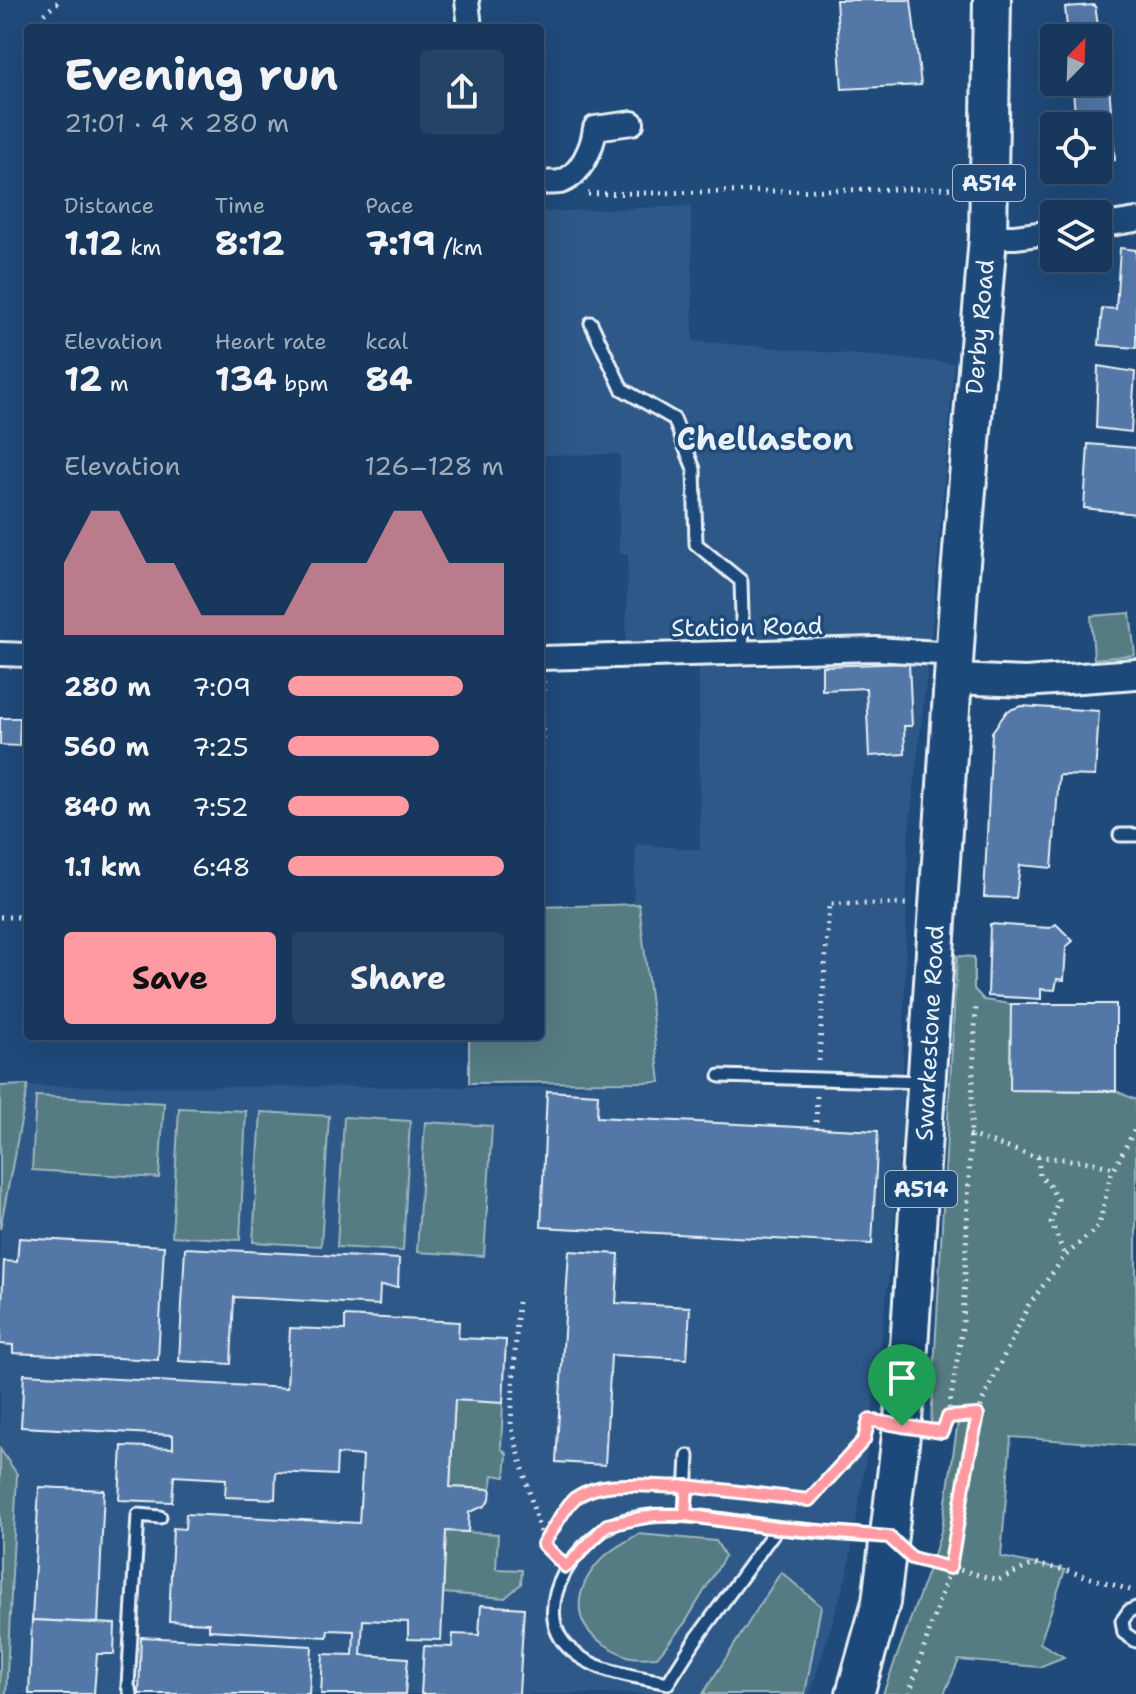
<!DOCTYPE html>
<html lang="en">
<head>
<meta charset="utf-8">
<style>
  :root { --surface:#17385c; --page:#244365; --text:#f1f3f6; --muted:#9eacbb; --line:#365272; --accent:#ff9aa2 }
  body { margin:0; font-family:"Shantell Sans",sans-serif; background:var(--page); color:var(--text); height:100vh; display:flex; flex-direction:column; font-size:30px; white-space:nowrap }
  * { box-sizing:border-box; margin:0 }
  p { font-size:26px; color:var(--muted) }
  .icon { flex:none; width:44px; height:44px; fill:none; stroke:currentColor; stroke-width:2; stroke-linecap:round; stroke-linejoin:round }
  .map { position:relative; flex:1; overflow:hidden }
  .details { position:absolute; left:24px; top:24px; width:520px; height:1016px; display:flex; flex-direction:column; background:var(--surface); border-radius:8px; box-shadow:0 8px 32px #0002,0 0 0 2px var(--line) }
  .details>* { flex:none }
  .needle { width:52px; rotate:23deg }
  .fabs { position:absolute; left:1040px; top:24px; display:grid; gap:16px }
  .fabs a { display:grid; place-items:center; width:72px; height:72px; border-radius:8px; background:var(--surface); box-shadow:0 8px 32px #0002,0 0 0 2px var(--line); font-size:40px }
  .pin { position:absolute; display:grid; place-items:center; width:68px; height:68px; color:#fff; margin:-82px -34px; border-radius:50% 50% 50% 0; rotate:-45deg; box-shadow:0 0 8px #0007 }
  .pin .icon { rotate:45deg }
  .round { display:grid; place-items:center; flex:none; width:84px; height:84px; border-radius:8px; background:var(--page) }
  .headline { display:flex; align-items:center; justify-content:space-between; height:136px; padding:0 40px }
  h1 { font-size:44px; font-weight:700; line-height:60px }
  .stats { display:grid; grid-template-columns:repeat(3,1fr); gap:12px; height:136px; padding:8px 40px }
  .stats div { display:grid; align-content:center }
  .stats b { font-size:34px; font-weight:700 }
  .stats small { font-size:22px; font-weight:400 }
  .stats p { font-size:22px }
  .chart { height:224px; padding:16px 40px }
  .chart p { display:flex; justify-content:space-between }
  .chart svg { width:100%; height:144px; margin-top:8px; fill:var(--accent); opacity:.7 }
  .button { display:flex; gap:16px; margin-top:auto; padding:16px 40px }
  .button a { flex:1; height:92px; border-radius:8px; background:var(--accent); color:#111; font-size:32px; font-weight:700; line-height:92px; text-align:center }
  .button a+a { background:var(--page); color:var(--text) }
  ul { padding:0 40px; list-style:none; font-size:26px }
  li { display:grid; grid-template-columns:128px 96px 1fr; align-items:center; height:60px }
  li i { height:20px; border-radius:10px; background:var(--accent) }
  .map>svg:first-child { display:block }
  .built { fill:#2f5888 }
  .green { fill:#557c83; stroke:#9eb6be; stroke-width:2 }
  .building { fill:#5378a7; stroke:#e8f1f8; stroke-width:2 }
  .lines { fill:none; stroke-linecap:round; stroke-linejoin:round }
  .service-casing { stroke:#e8f1f8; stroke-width:17 }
  .minor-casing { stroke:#e8f1f8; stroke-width:28 }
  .tertiary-casing { stroke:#e8f1f8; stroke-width:34 }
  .primary-casing { stroke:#e8f1f8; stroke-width:42 }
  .path { stroke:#e8f1f8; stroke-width:5; stroke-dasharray:2 6; stroke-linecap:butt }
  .service { stroke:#1f4a7a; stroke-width:11 }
  .minor { stroke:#1f4a7a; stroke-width:22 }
  .tertiary { stroke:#1f4a7a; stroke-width:28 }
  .primary { stroke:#1f4a7a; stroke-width:36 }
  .route-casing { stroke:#fff; stroke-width:16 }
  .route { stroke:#ff9aa2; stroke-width:10 }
  .labels { text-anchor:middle; stroke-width:7; stroke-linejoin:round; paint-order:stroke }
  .shield { fill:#1f4a7a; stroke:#acbfd2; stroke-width:2 }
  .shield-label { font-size:22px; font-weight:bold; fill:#e8f1f8 }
  .street-label { font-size:24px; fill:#e8f1f8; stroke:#1f4a7a }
  .district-label { font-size:32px; font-weight:bold; fill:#e8f1f8; stroke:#1f4a7a }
</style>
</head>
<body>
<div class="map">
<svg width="1136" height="1694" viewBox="0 0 1136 1694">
  <rect width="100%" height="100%" fill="#1f4a7a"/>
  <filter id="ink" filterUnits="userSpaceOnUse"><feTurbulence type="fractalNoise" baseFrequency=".0125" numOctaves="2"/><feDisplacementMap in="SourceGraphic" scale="16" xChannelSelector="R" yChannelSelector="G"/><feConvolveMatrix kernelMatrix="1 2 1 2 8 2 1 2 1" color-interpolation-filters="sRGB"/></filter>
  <g filter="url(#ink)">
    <path class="built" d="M 691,206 L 693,341 L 954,363 L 931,639 L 908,838 L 902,1121 L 891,1260 L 868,1445 L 848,1571 L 810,1694 L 0,1694 L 0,1086 L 530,1087 L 660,1082 L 638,904 L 633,905 L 636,844 L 700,850 L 699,667 L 751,668 L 838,663 L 840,641 L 626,643 L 628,554 L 619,553 L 620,454 L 540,455 L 540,212 Z"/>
    <g class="green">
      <path d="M 1130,613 L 1135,655 L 1094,659 L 1091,616 Z"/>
      <path d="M 639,904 L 660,1082 L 469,1083 L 469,1036 L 540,1036 L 540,907 Z"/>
      <path d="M 957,956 L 974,957 L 974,989 L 984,1000 L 1011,1004 L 1011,1090 L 1116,1091 L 1136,1100 L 1136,1446 L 1011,1437 L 1001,1557 L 1065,1570 L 1040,1643 L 1064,1657 L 1039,1667 L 959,1660 L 944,1694 L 883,1694 L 934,1555 L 942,1528 L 958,1422 L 931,1424 Z"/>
      <path d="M 28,1085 L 0,1229 L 0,1086 Z"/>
      <path d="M 36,1096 L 164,1103 L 159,1178 L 32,1170 Z"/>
      <path d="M 179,1108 L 246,1111 L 240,1240 L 172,1236 Z"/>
      <path d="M 261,1112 L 329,1116 L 321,1246 L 253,1242 Z"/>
      <path d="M 344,1117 L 410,1121 L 403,1251 L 337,1247 Z"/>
      <path d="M 425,1122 L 492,1126 L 484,1256 L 417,1252 Z"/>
      <path d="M 455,1400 L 503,1403 L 501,1448 L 507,1454 L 505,1477 L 493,1475 L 491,1489 L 450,1487 Z"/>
      <path d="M 0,1449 L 17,1474 L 6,1694 L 0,1694 Z"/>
      <path d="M 446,1531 L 498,1534 L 496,1569 L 522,1570 L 521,1584 L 505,1598 L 443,1593 Z"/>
      <path d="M 638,1534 L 716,1541 L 725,1556 L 685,1623 L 657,1657 C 631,1659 626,1658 604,1644 C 566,1621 577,1582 606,1555 C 615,1547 628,1541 638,1534 Z"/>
      <path d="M 781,1572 L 821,1606 L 805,1694 L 703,1694 Z"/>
    </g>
    <g class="building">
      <path d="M 836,0 L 911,0 L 921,85 L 842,89 Z"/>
      <path d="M 1095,5 L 1103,60 L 1098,61 L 1098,38 L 1068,38 L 1065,7 Z"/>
      <path d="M 1109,85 L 1115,160 L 1098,161 L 1098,126 L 1076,126 L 1073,90 Z"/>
      <path d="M 1120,248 L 1136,250 L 1136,348 L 1099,345 L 1102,308 L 1116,309 Z"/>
      <path d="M 1098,366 L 1135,372 L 1131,432 L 1096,428 Z"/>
      <path d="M 1088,444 L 1136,448 L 1136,514 L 1084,508 Z"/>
      <path d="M 909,663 L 912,726 L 904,726 L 905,754 L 869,756 L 866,688 L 822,690 L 822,666 Z"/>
      <path d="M 1021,706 L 1099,711 L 1095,776 L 1059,775 L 1052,868 L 1020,865 L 1016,898 L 984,897 L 992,732 L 1007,711 Z"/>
      <path d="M 0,718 L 20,718 L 19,746 L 0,745 Z"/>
      <path d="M 990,924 L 1050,928 L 1056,924 L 1073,941 L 1066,947 L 1064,980 L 1057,979 L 1055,990 L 1041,989 L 1041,999 L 988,996 Z"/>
      <path d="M 1011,1004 L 1116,1004 L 1116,1091 L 1010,1090 Z"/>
      <path d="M 547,1091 L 598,1094 L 597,1117 L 878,1131 L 872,1244 L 541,1227 Z"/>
      <path d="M 19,1238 L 164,1246 L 158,1360 L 13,1353 L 13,1345 L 0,1344 L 4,1261 L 17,1262 Z"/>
      <path d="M 185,1248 L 399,1259 L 398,1287 L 380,1286 L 379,1305 L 234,1297 L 231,1364 L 179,1361 Z"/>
      <path d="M 569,1251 L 619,1254 L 616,1303 L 690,1307 L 687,1359 L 611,1355 L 605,1465 L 556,1462 Z"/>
      <path d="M 345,1316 L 459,1322 L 458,1338 L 506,1340 L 503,1403 L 455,1400 L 450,1487 L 491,1489 L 490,1499 L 485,1506 L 469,1512 L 468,1532 L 446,1531 L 441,1640 L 408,1639 L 408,1622 L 363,1620 L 361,1655 L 408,1658 L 405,1694 L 321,1694 L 323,1654 L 353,1655 L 354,1631 L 328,1630 L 327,1637 L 209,1630 L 209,1623 L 169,1621 L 173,1528 L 185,1529 L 186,1514 L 359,1523 L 363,1456 L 337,1454 L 336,1475 L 276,1472 L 275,1499 L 225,1497 L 226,1479 L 174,1476 L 172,1502 L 119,1500 L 122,1446 L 173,1448 L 173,1435 L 21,1427 L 24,1374 L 287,1388 L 290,1328 L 345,1330 Z"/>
      <path d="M 39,1487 L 104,1490 L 98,1623 L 32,1620 Z"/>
      <path d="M 481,1605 L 524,1608 L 519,1694 L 421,1694 L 424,1646 L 452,1647 L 453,1634 L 479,1635 Z"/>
      <path d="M 32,1620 L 115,1624 L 114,1654 L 97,1654 L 94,1694 L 29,1694 Z"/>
      <path d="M 141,1637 L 312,1646 L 309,1694 L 139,1694 Z"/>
    </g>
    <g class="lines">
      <defs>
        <g id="service">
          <path d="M 591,323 L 622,389 L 674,419 L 694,469 L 696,544 L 741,581 L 743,653"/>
          <path d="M 1120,835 L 1136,835"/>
          <path d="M 720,1076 L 923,1082"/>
          <path d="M 685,1515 L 688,1456"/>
          <path d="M 777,1528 L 694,1642 L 668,1683 C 635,1676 597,1673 571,1650 C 524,1609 581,1529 629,1519 C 677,1509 726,1521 775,1527 C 811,1532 848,1534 885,1537"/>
          <path d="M 1136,1608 L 1129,1611 L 1122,1621 L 1124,1633 L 1136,1641"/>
          <path d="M 131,1694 L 128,1686 L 138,1515 L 160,1517"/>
        </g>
        <g id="minor">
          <path d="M 467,0 L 470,28"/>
          <path d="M 540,183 C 546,182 554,183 560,182 C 581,176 593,146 595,128 L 632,123"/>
          <path d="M 1098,226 L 1136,220"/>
          <path d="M 988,237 L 1015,237 L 1054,232"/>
          <path d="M 0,654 L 28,655"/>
          <path d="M 540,658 L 876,649 L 955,654"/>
        </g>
        <path id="tertiary" d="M 954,679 L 1025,682 L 1136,674"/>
        <path id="primary" d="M 855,1694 L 881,1602 L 906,1393 L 959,587 L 988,237 L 992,0"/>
      </defs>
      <use href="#service" class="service-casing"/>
      <use href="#minor" class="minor-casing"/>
      <use href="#tertiary" class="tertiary-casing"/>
      <use href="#primary" class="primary-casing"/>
      <g class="path">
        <path d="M 41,28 L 40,17 L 61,0"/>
        <path d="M 588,194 L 958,188"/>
        <path d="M 540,851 L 543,680"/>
        <path d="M 0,917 L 28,917"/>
        <path d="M 819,1061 L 829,904 L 910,904"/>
        <path d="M 816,1122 L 817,1095"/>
        <path d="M 969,1135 L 1033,1156 L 1089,1162 L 1114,1168"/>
        <path d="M 1038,1157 L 1040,1177 L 1048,1183 L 1058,1200 L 1051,1222 L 1065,1256"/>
        <path d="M 518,1302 L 511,1424 L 543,1544 L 554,1555"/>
        <path d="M 948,1417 L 963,1323 L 976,1005"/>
        <path d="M 933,1430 L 942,1432 L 948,1417 L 978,1415"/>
        <path d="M 705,1488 L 809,1500 L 864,1440 L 868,1425"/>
        <path d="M 543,1544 L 575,1498 L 612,1484 L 671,1487"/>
        <path d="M 914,1558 L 998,1580 L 1034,1564 L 1065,1570 L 1130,1590"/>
        <path d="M 909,1694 L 950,1568 L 969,1456 L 982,1402 L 1028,1306 L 1065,1256 L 1099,1226 L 1110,1177 L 1136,1127"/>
      </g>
      <use href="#service" class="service"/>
      <use href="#minor" class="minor"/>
      <use href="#tertiary" class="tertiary"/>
      <use href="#primary" class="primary"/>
    </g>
  </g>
  <g class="lines" filter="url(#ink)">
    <defs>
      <path id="route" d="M 902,1426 L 869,1420 L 864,1440 L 809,1500 L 687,1486 L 685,1515 L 655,1515 L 607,1525 L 566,1567 L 543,1544 C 551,1533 565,1506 575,1498 C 606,1476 651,1489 687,1486 L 685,1515 L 777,1528 L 889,1537 L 912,1558 L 950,1568 L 969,1456 L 978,1415 L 948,1417 L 942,1432 L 902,1426"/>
    </defs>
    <use href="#route" class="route-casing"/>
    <use href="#route" class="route"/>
  </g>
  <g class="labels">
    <g class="shield">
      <rect x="953" y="165" width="72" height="36" rx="6"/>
      <rect x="885" y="1171" width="72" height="36" rx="6"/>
    </g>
    <g class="shield-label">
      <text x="989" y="191">A514</text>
      <text x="921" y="1197">A514</text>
    </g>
    <g class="street-label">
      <text transform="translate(980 327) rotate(-85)" y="8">Derby Road</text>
      <text transform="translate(747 627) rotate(-1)" y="8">Station Road</text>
      <text transform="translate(930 1033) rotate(-87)" y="8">Swarkestone Road</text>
    </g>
    <g class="district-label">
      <text x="765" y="450">Chellaston</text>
    </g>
  </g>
</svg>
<div class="fabs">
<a><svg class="needle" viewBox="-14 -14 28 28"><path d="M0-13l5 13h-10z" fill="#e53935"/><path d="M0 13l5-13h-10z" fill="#9eacbb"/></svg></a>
<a><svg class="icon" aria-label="locate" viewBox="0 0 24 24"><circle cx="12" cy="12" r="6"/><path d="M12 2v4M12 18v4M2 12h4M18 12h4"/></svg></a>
<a><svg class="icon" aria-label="layers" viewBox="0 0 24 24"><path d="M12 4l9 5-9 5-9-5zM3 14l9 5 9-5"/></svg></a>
</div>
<div class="pin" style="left:902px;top:1426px;background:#1e9e55"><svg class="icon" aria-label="arrive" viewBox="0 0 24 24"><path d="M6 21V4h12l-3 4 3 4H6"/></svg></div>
<section class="details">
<div class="headline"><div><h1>Evening run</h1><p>21:01 · 4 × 280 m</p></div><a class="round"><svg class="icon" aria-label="share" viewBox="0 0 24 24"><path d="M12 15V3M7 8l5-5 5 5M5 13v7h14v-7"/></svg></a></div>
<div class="stats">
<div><p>Distance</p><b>1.12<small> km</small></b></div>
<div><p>Time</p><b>8:12</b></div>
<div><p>Pace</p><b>7:19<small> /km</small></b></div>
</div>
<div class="stats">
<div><p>Elevation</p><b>12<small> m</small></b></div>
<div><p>Heart rate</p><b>134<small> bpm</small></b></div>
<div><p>kcal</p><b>84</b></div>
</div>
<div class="chart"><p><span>Elevation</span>126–128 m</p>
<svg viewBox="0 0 160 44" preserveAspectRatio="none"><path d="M0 44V22L10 6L20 6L30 22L40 22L50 38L60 38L70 38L80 38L90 22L100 22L110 22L120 6L130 6L140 22L150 22L160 22V44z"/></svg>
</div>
<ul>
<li><b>280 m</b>7:09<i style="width:81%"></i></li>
<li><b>560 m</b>7:25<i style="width:70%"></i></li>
<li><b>840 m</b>7:52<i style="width:56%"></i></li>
<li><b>1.1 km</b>6:48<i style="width:100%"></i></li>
</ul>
<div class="button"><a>Save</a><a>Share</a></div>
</section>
</div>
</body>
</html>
